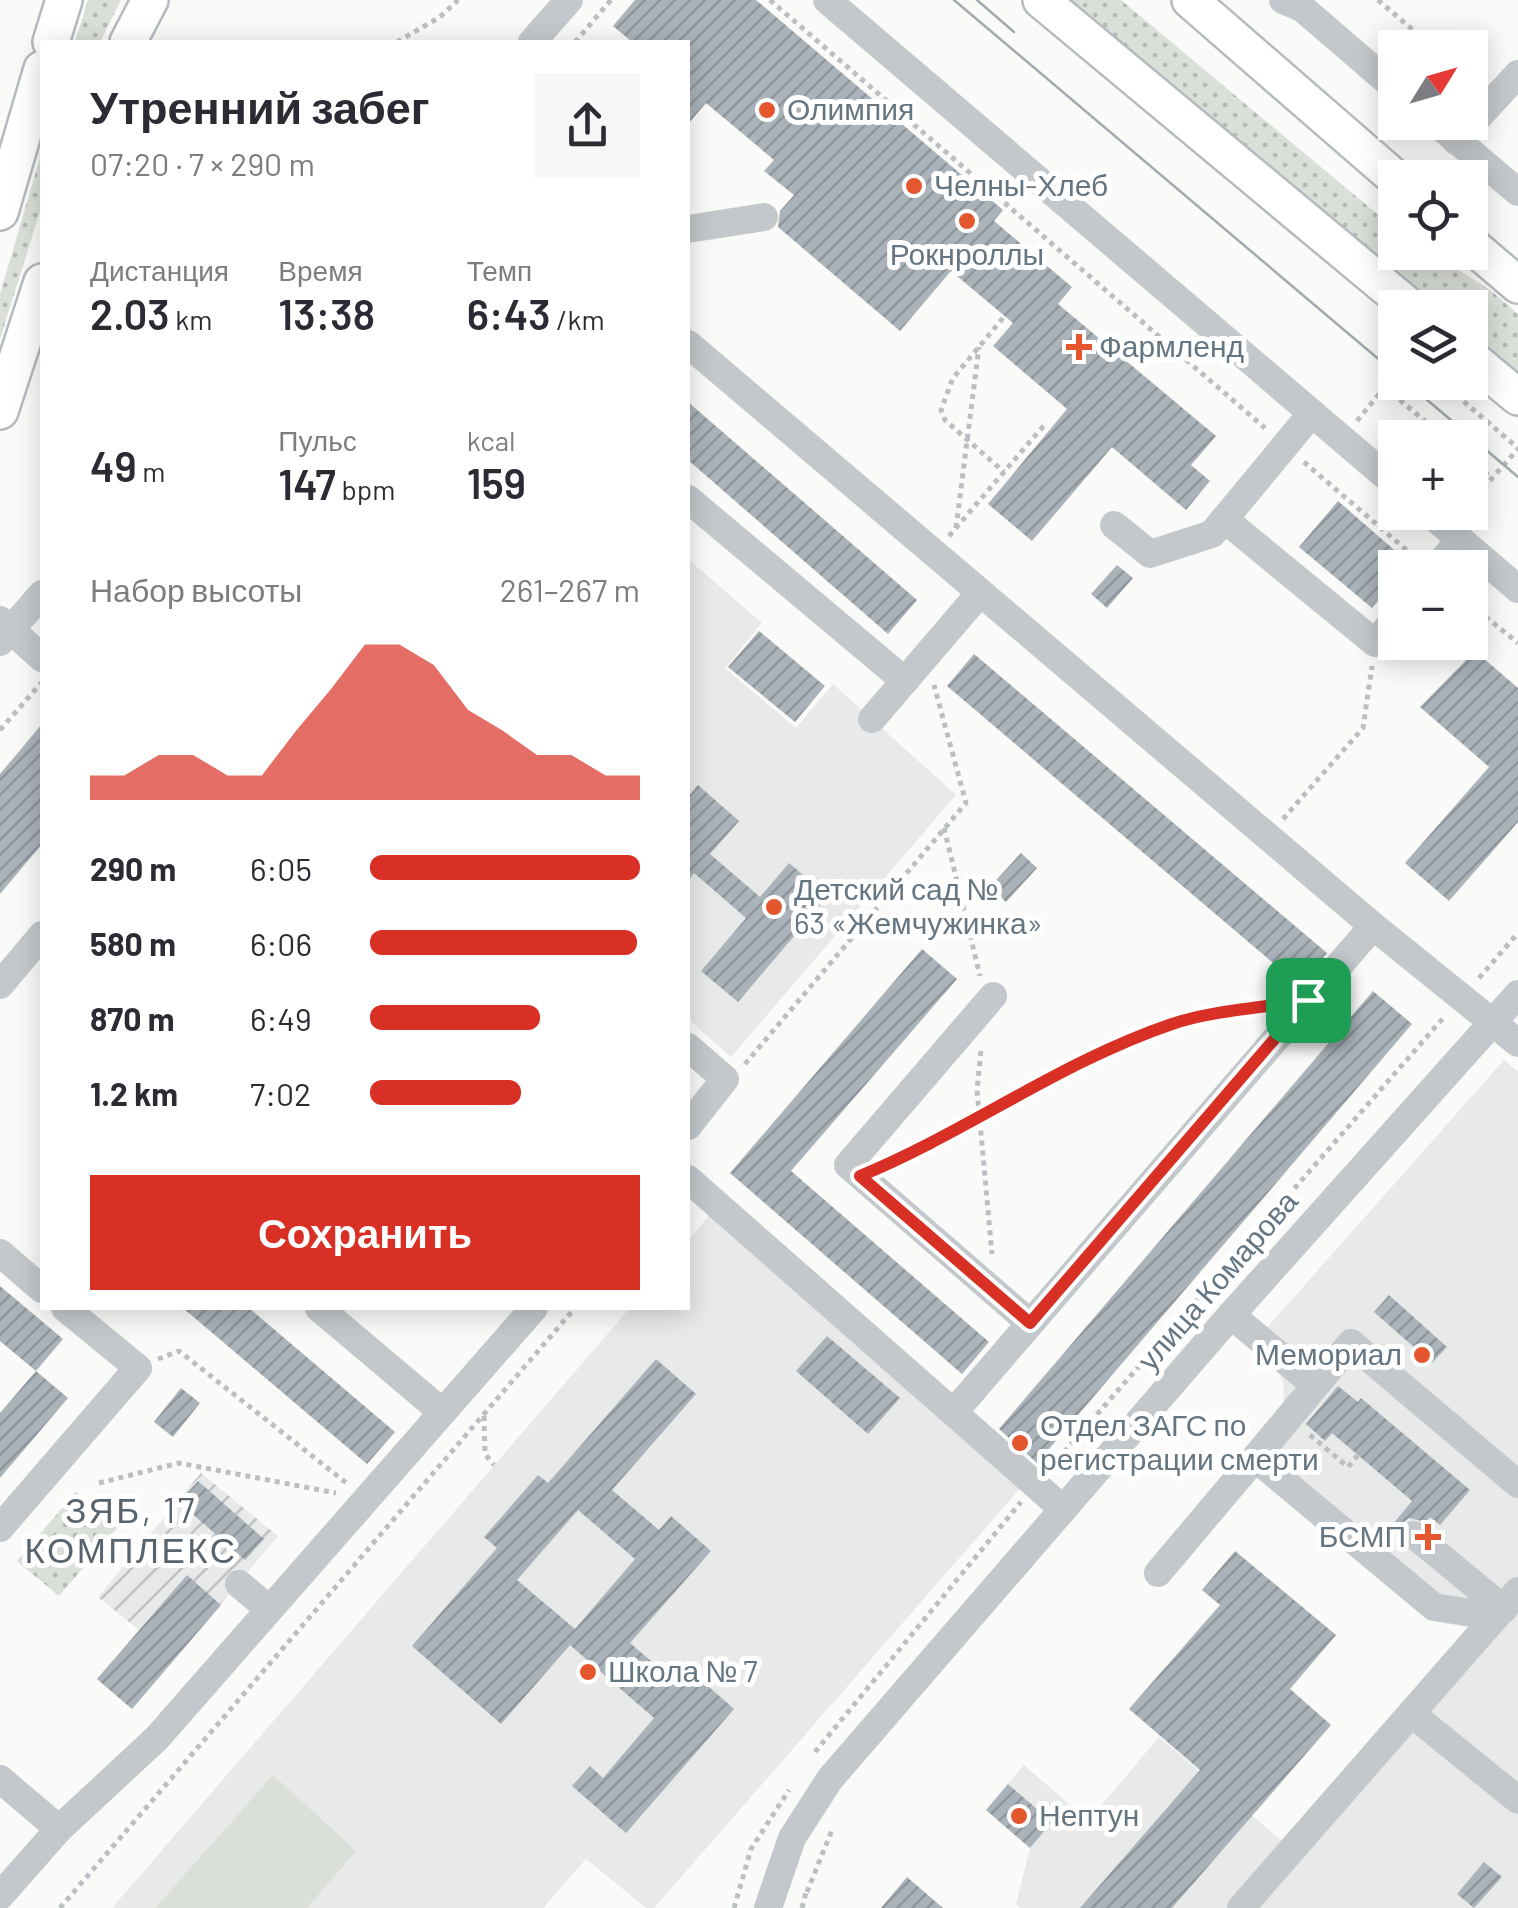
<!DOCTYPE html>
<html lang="ru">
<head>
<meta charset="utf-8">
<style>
  :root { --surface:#fff; --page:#f7f7f7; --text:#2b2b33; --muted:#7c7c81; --accent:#d93025 }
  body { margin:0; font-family:Barlow,sans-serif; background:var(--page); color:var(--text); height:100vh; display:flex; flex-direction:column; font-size:38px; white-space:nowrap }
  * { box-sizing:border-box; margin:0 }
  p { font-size:32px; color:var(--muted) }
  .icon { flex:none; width:55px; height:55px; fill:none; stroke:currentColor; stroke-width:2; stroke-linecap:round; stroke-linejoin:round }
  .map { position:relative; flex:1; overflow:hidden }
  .panel { position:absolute; left:40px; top:40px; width:650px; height:1270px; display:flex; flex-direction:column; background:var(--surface); border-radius:0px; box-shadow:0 5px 25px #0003 }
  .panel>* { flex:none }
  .needle { width:65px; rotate:53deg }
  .tools { position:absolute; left:1378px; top:30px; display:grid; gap:20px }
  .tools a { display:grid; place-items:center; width:110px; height:110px; border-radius:0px; background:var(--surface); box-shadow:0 5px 25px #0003; font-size:50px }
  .pin { position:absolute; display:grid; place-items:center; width:85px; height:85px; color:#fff; margin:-42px; border-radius:20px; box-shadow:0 5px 15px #0006 }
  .round { display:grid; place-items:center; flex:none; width:105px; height:105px; border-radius:0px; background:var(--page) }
  .summary { display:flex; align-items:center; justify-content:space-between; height:170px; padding:0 50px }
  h1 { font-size:45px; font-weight:600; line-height:75px }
  .stats { display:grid; grid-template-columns:repeat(3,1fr); gap:15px; height:170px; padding:10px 50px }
  .stats div { display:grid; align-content:center }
  .stats b { font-size:42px; font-weight:600 }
  .stats small { font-size:28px; font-weight:400 }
  .stats p { font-size:28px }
  .chart { height:280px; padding:20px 50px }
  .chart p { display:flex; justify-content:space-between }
  .chart svg { width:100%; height:180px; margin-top:10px; fill:var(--accent); opacity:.7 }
  .primary-button { display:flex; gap:20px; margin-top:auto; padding:20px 50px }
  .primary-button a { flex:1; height:115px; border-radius:0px; background:var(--accent); color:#fff; font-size:40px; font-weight:600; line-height:115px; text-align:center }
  ul { padding:0 50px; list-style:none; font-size:32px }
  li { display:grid; grid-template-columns:160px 120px 1fr; align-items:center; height:75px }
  li i { height:25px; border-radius:12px; background:var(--accent) }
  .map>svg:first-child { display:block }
  .built { fill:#e8e9e9 }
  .industrial { fill:url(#industrial-furrows) }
  .grass { fill:url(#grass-dots) }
  .pitch { fill:#dadfd7 }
  .building { fill:url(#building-hatch); fill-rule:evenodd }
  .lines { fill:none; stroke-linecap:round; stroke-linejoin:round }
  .major-casing { stroke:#b5babe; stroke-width:40 }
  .path { stroke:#bbbfc2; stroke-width:5; stroke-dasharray:5 5; stroke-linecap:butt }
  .minor { stroke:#c3c8cc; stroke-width:28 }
  .major { stroke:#fff; stroke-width:35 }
  .tram { stroke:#a2aab0; stroke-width:2.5 }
  .route-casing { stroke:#fff; stroke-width:20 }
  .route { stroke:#d93025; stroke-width:12 }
  .poi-dot { fill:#e4572e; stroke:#fff; stroke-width:4 }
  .labels { text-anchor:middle; stroke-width:10; stroke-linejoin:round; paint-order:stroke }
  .poi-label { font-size:30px; fill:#657683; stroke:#fff; text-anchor:start }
  .street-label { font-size:30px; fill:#657683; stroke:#fff }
  .quarter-label { font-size:35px; letter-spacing:2.5px; fill:#57646e; stroke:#fff }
</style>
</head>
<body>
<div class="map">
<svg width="1518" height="1908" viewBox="0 0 1518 1908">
  <defs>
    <pattern id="industrial-furrows" width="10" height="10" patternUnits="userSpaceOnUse" patternTransform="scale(2.5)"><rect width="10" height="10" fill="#e8e9e9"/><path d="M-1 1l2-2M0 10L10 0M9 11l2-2" fill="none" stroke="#c0c1c2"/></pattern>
    <pattern id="grass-dots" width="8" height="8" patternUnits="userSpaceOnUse" patternTransform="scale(2.5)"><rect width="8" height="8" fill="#dadfd7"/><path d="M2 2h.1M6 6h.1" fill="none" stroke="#b4b9b4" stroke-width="1.8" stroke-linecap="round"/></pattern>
    <pattern id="building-hatch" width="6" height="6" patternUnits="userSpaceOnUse" patternTransform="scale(2.5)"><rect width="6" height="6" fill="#aab3b9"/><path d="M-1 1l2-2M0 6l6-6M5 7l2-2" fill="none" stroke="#8e969c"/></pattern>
  </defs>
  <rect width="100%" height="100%" fill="#fafaf8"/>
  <g class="built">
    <path d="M 688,559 L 762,623 L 725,668 L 796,728 L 833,684 L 956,795 L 731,1057 L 688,1019 Z"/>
    <path d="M 1504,1060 L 1518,1072 L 1518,1908 L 1020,1908 L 1016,1904 L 1030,1848 L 1052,1822 L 1008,1784 L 1024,1765 L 1088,1821 L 1159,1737 L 1286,1844 L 1477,1623 L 1244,1459 L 1284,1404 L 1283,1381 L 1275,1367 L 1249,1348 Z"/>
    <path d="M 711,1213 L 1023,1485 L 654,1908 L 646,1908 L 586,1859 L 543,1908 L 112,1908 L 630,1308 L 688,1308 L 688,1241 Z"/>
  </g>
  <path class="industrial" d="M 201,1473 L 278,1536 L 132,1709 L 97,1679 L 139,1630 L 98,1597 Z"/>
  <g class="grass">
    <path d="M 88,0 L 121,0 L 100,42 L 75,42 Z"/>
    <path d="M 1070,0 L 1121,0 L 1395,229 L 1395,252 L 1432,253 L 1490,290 L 1518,314 L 1518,375 L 1470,335 L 1470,308 L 1437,307 Z"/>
    <path d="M 42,151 L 42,205 L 0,339 L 0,294 Z"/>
    <path d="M 76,1492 L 117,1528 L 59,1596 L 17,1561 Z"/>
  </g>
  <path class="pitch" d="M 273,1775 L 356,1851 L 307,1908 L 155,1908 Z"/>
  <g class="building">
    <path d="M 635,0 L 756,0 L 1003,210 L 994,221 L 1072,287 L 1058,304 L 1216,436 L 1191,465 L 1210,481 L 1186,510 L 1112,447 L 1032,541 L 988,504 L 1067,409 L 993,346 L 1013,323 L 951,271 L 900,331 L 778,227 L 780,211 L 794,195 L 764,171 L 774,160 L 706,103 L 688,124 L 688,42 L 632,42 L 613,26 Z"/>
    <path d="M 688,402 L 917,600 L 888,634 L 688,460 Z"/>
    <path d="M 1338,501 L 1415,568 L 1395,568 L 1395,580 L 1372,608 L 1299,547 Z"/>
    <path d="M 1117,565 L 1133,578 L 1107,608 L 1091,594 Z"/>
    <path d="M 759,631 L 825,686 L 795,722 L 728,667 Z"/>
    <path d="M 1475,651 L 1518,688 L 1518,822 L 1449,901 L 1405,863 L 1489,767 L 1420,707 Z"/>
    <path d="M 974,654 L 1327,953 L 1299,985 L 947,686 Z"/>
    <path d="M 42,724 L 42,844 L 0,894 L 0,774 Z"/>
    <path d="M 698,785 L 739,821 L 710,854 L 760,897 L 789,863 L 828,896 L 738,1002 L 701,971 L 746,918 L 694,873 L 688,881 L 688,797 Z"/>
    <path d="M 1021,853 L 1037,868 L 1006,902 L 990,887 Z"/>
    <path d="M 922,949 L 957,979 L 791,1171 L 989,1342 L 962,1374 L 730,1173 Z"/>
    <path d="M 1373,991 L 1412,1024 L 1037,1463 L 999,1429 Z"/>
    <path d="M 0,1286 L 63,1339 L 36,1371 L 0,1341 Z"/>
    <path d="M 1389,1295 L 1447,1347 L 1432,1363 L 1374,1312 Z"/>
    <path d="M 183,1308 L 249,1308 L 395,1432 L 367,1464 Z"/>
    <path d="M 827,1336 L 900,1398 L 868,1434 L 796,1371 Z"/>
    <path d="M 656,1359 L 696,1394 L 612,1490 L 659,1530 L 671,1516 L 711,1551 L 630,1643 L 680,1686 L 692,1672 L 734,1709 L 626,1833 L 572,1786 L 590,1766 L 603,1778 L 654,1718 L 570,1645 L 501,1724 L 412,1646 L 497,1548 L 484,1537 L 538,1475 L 548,1483 ZM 578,1510 L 635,1559 L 575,1629 L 517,1580 Z"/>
    <path d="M 36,1371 L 68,1398 L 0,1478 L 0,1413 Z"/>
    <path d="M 1338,1386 L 1358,1402 L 1361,1398 L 1470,1490 L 1440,1525 L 1430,1517 L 1426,1522 L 1409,1518 L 1400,1525 L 1397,1536 L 1389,1529 L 1412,1501 L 1332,1433 L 1325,1441 L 1306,1424 Z"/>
    <path d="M 181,1388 L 200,1403 L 173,1437 L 154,1422 Z"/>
    <path d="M 198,1481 L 264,1539 L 245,1560 L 179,1502 Z"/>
    <path d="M 1235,1551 L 1336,1635 L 1290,1689 L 1331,1725 L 1172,1908 L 1080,1908 L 1200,1770 L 1129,1709 L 1220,1605 L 1202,1590 Z"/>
    <path d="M 187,1575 L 221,1605 L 132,1709 L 97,1679 Z"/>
    <path d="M 1008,1784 L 1052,1822 L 1030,1848 L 986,1810 Z"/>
    <path d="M 1484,1862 L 1502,1877 L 1474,1908 L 1457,1894 Z"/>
    <path d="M 907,1877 L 943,1908 L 881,1908 Z"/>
  </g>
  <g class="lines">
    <defs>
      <g id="major">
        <path d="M 1041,0 L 1411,308"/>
        <path d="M 1190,0 L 1395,178"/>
        <path d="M 51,42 L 64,0"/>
        <path d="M 128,42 L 150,0"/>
        <path d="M 0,212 L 42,69"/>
        <path d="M 1470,244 L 1518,285"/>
        <path d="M 1470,357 L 1518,397"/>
        <path d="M 0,411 L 42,282"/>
      </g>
    </defs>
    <use href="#major" class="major-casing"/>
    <g class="path">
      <path d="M 770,0 L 1265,428"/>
      <path d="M 1378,0 L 1434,48"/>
      <path d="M 397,42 L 440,17 L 458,0"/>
      <path d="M 575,42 L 611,0"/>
      <path d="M 1003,318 L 953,378 L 941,410 L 945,420 L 1004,472"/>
      <path d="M 1441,382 L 1518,448"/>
      <path d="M 1357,421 L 1379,394 L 1388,390 L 1445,438"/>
      <path d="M 1470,458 L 1491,478"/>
      <path d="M 1304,462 L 1417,559"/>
      <path d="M 1470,503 L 1518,449"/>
      <path d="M 956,528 L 979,347"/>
      <path d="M 949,536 L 1046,423"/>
      <path d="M 1470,604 L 1518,643"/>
      <path d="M 0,730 L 41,683"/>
      <path d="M 1283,819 L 1363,728 L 1372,666"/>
      <path d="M 944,828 L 980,976"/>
      <path d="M 1479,978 L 1518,933"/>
      <path d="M 981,1051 L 977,1090 L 992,1254"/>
      <path d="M 745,1064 L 966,803 L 934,685"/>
      <path d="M 886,1165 L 922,1151 L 979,1113 L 1058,1071 L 1175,1023 L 1270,1007"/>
      <path d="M 158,1359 L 179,1351 L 349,1485"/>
      <path d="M 484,1416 L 485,1454 L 494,1465"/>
      <path d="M 1310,1435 L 1348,1467 L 1358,1455"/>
      <path d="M 1051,1467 L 1445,1016"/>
      <path d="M 99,1483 L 179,1463 L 336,1493"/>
      <path d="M 815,1752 L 1021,1502"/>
      <path d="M 807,1892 L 832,1830"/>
      <path d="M 60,1908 L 575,1308"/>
      <path d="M 734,1908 L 751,1849 L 789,1790"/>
      <path d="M 802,1908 L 806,1892"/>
    </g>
    <g class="minor">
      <path d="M 827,0 L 1395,484"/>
      <path d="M 1283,0 L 1302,8 L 1395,88"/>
      <path d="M 532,42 L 569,0"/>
      <path d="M 1435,122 L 1518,192"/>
      <path d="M 1456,141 L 1518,74"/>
      <path d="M 688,229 L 764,217"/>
      <path d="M 688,344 L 1373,926 L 1518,1043"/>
      <path d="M 688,499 L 905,681"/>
      <path d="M 1428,512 L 1518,589"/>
      <path d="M 1224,519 L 1375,643 L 1395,619"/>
      <path d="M 1114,525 L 1150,554 L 1212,534 L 1312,413"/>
      <path d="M 1437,568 L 1460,539"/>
      <path d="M 0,620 L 42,658"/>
      <path d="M 0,642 L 42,594"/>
      <path d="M 872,719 L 980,593"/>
      <path d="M 0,985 L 42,935"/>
      <path d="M 993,996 L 848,1165 L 1030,1323"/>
      <path d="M 688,1047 L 725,1079 L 688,1126"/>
      <path d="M 688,1179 L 1063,1509"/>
      <path d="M 0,1253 L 42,1289"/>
      <path d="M 319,1308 L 441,1411"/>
      <path d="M 1231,1315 L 1315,1385"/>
      <path d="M 954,1412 L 1373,926"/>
      <path d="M 0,1528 L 138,1368 L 65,1308"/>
      <path d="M 1414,1535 L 1504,1609"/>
      <path d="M 1158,1573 L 1255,1458"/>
      <path d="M 239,1584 L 269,1609"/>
      <path d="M 1496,1617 L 1434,1607 L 1255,1458 L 1351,1343 L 1518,1484"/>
      <path d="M 1412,1714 L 1518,1800"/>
      <path d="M 0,1779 L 59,1829 L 0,1896"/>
      <path d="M 59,1829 L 157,1738 L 534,1308"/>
      <path d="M 768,1908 L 792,1838 L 830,1779 L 1231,1315 L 1518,994"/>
      <path d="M 1241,1908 L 1518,1591"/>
    </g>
    <use href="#major" class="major"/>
    <g class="tram">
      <path d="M 954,0 L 1395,373"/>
      <path d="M 977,0 L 1014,32"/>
      <path d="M 1406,382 L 1518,477"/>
    </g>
  </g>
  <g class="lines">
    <defs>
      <path id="route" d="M 1308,1000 L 1030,1323 L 860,1176 C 967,1132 1060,1062 1172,1024 C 1214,1010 1264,1008 1308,1000 Z"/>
    </defs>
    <use href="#route" class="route-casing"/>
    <use href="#route" class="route"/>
  </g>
  <g class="poi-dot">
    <circle cx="767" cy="110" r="10"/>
    <circle cx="914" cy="186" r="10"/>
    <circle cx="967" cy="221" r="10"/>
    <path d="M1074 332h10v10h10v10h-10v10h-10v-10h-10v-10h10z"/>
    <circle cx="774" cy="907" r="10"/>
    <circle cx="1422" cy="1355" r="10"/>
    <circle cx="1020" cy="1443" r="10"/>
    <path d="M1423 1522h10v10h10v10h-10v10h-10v-10h-10v-10h10z"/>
    <circle cx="588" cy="1672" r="10"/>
    <circle cx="1019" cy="1816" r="10"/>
  </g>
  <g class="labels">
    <g class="poi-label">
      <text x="787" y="120">Олимпия</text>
      <text x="934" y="196">Челны-Хлеб</text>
      <text x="967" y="265" text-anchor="middle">Рокнроллы</text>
      <text x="1099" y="357">Фармленд</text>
      <text x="794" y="900">Детский сад №<tspan x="794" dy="34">63 «Жемчужинка»</tspan></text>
      <text x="1402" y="1365" text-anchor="end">Мемориал</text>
      <text x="1040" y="1436">Отдел ЗАГС по<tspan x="1040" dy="34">регистрации смерти</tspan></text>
      <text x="1406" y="1547" text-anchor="end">БСМП</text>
      <text x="608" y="1682">Школа № 7</text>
      <text x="1039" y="1826">Нептун</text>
    </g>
    <g class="street-label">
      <text transform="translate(1218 1281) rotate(-49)" y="10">улица Комарова</text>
    </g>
    <g class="quarter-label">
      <text x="131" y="1523">ЗЯБ, 17<tspan x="131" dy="40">КОМПЛЕКС</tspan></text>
    </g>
  </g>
</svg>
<div class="tools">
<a><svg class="needle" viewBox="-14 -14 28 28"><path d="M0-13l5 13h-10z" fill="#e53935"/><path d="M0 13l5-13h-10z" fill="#7c7c81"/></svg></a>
<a><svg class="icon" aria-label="locate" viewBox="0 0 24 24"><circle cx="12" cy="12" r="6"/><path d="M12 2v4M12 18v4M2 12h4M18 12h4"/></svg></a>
<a><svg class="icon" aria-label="layers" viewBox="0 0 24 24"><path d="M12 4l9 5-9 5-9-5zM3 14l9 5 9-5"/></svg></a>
<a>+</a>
<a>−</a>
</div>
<div class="pin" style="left:1308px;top:1000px;background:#1e9e55"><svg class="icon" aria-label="arrive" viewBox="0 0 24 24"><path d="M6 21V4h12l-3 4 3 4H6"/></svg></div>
<section class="panel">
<div class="summary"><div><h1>Утренний забег</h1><p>07:20 · 7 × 290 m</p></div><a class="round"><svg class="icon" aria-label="share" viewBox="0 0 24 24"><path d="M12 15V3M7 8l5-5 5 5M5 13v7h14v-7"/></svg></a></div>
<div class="stats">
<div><p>Дистанция</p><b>2.03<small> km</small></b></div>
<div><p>Время</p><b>13:38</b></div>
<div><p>Темп</p><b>6:43<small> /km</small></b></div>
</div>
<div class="stats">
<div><b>49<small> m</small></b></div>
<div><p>Пульс</p><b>147<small> bpm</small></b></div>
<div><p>kcal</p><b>159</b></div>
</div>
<div class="chart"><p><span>Набор высоты</span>261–267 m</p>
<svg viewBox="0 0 160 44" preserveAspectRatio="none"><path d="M0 44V38L10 38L20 33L30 33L40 38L50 38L60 27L70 17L80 6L90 6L100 11L110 22L120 27L130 33L140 33L150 38L160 38V44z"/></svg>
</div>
<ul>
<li><b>290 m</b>6:05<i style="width:100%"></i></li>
<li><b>580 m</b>6:06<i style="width:99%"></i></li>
<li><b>870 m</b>6:49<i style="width:63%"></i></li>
<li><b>1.2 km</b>7:02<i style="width:56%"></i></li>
</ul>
<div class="primary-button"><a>Сохранить</a></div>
</section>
</div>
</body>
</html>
